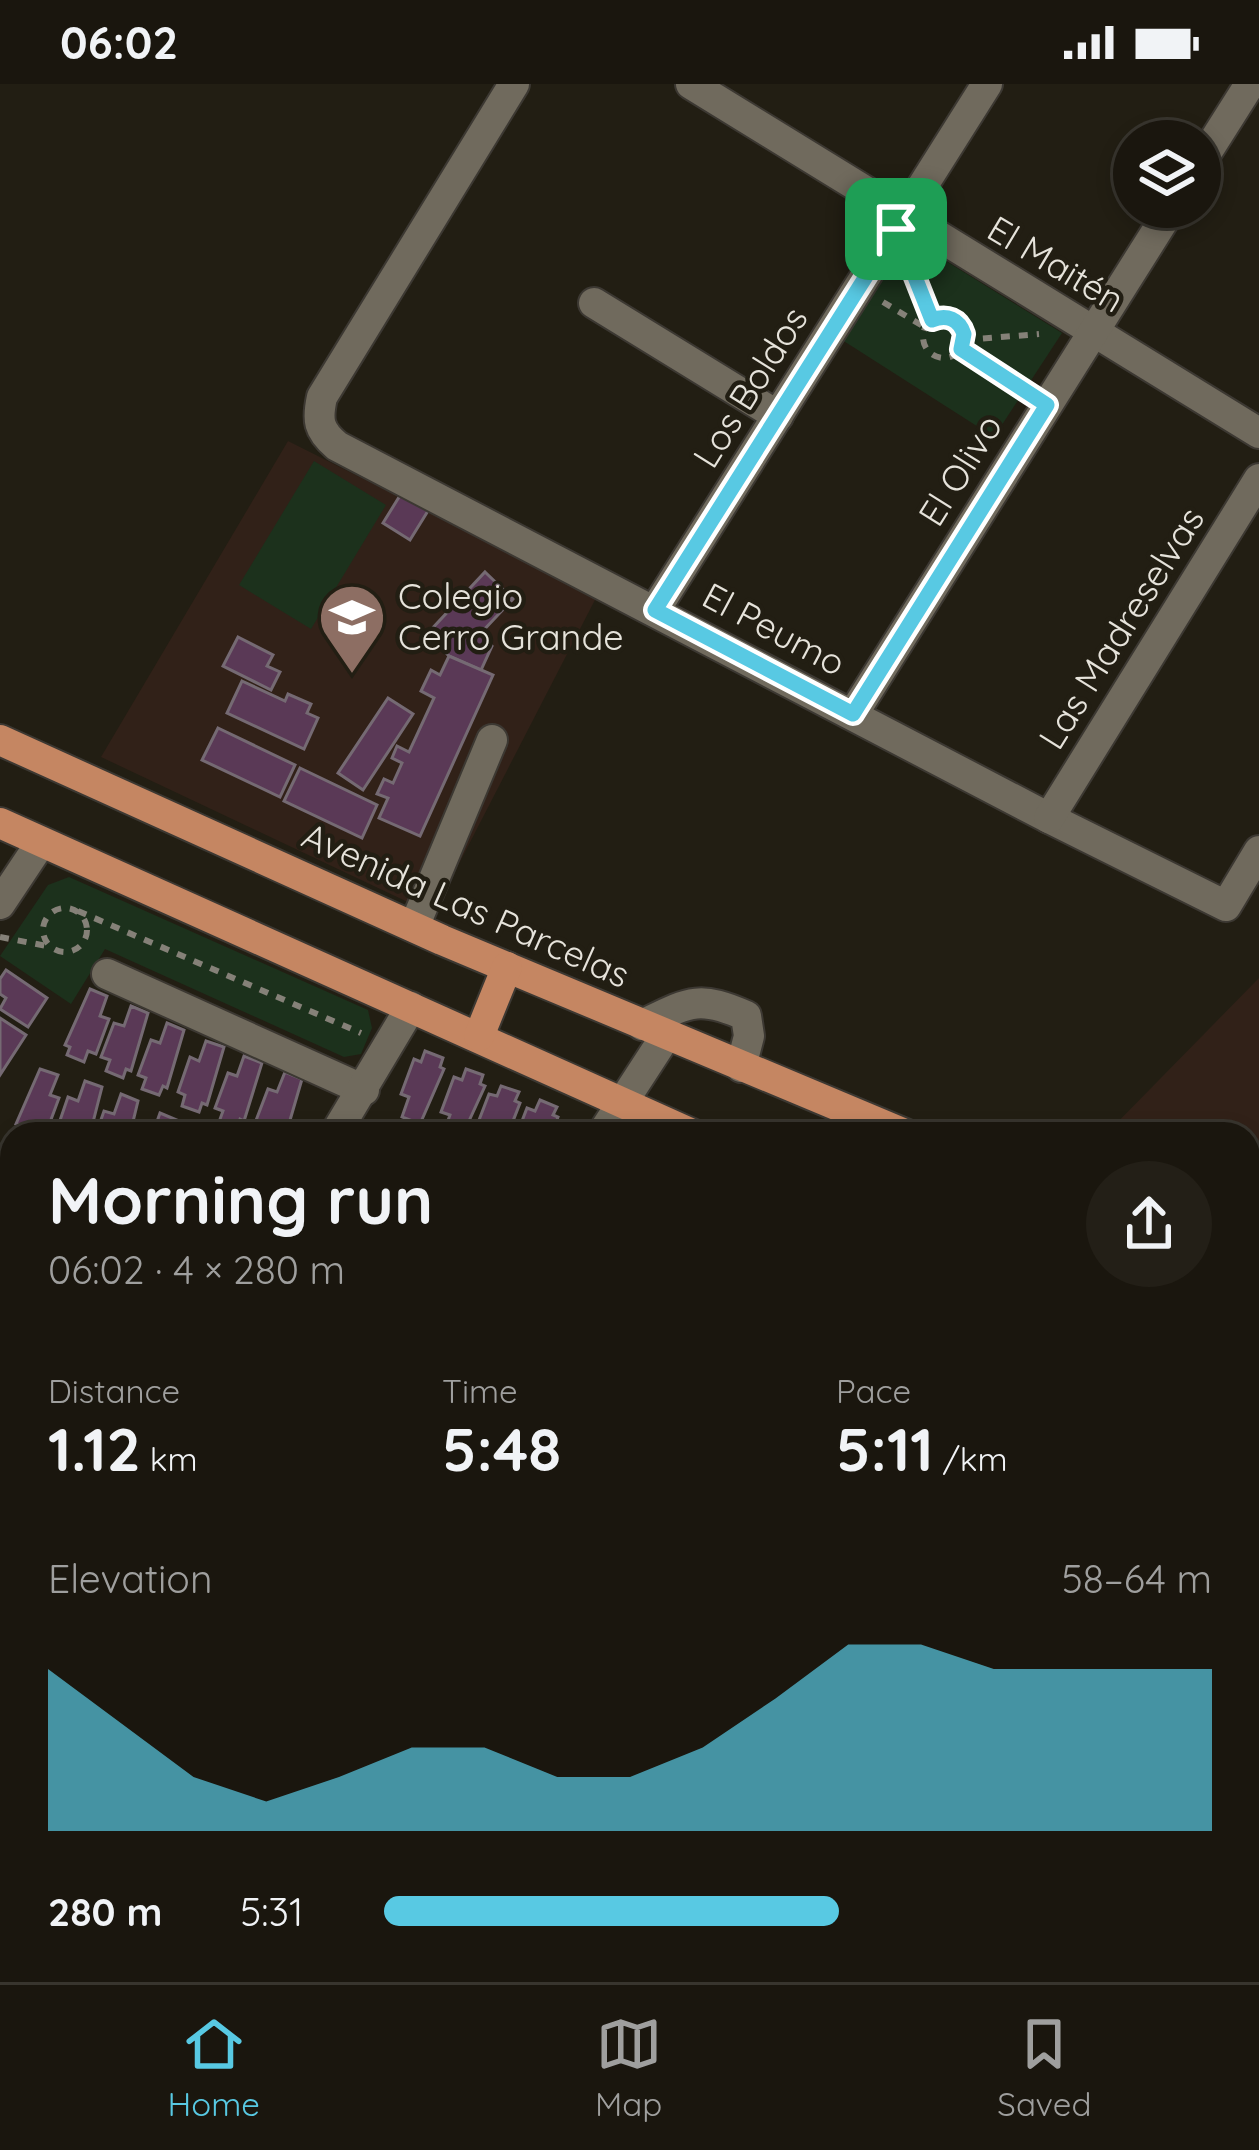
<!DOCTYPE html>
<html lang="en">
<head>
<meta charset="utf-8">
<style>
  :root { --surface:#1a160e; --page:#231f17; --text:#f1f3f6; --muted:#9f9f9e; --line:#38352e; --accent:#58c9e3 }
  body { margin:0; font-family:Quicksand,sans-serif; background:var(--page); color:var(--text); height:100vh; display:flex; flex-direction:column; font-size:45px; white-space:nowrap }
  * { box-sizing:border-box; margin:0 }
  p { font-size:39px; color:var(--muted) }
  .icon { flex:none; width:66px; height:66px; fill:none; stroke:currentColor; stroke-width:2; stroke-linecap:round; stroke-linejoin:round }
  .map { position:relative; flex:1; overflow:hidden }
  .details { position:absolute; left:0px; top:1038px; width:1260px; height:861px; display:flex; flex-direction:column; background:var(--surface); border-radius:36px 36px 0 0; box-shadow:0 6px 18px #0003,0 0 0 3px var(--line) }
  .details>* { flex:none }
  .tools { position:absolute; left:1113px; top:36px; display:grid; gap:24px }
  .tools a { display:grid; place-items:center; width:108px; height:108px; border-radius:50%; background:var(--surface); box-shadow:0 6px 18px #0003,0 0 0 3px var(--line); font-size:60px }
  .pin { position:absolute; display:grid; place-items:center; width:102px; height:102px; color:#fff; margin:-51px; border-radius:24px; box-shadow:0 6px 18px #0006 }
  .round { display:grid; place-items:center; flex:none; width:126px; height:126px; border-radius:63px; background:var(--page) }
  .overview { display:flex; align-items:center; justify-content:space-between; height:204px; padding:0 48px }
  h1 { font-size:66px; font-weight:700; line-height:90px }
  .metrics { display:grid; grid-template-columns:repeat(3,1fr); gap:18px; height:204px; padding:12px 48px }
  .metrics div { display:grid; align-content:center }
  .metrics b { font-size:60px; font-weight:700 }
  .metrics small { font-size:33px; font-weight:400 }
  .metrics p { font-size:33px }
  .chart { height:336px; padding:24px 48px }
  .chart p { display:flex; justify-content:space-between }
  .chart svg { width:100%; height:216px; margin-top:12px; fill:var(--accent); opacity:.7 }
  ul { padding:0 48px; list-style:none; font-size:39px }
  li { display:grid; grid-template-columns:192px 144px 1fr; align-items:center; height:90px }
  li i { height:30px; border-radius:15px; background:var(--accent) }
  .status { display:flex; justify-content:space-between; align-items:center; height:84px; padding:0 60px; background:var(--surface); direction:ltr }
  .status svg { height:33px; fill:currentColor }
  .tab-bar { display:flex; justify-content:space-around; align-items:center; height:168px; border-top:3px solid var(--line); background:var(--surface); font-size:33px; color:var(--muted) }
  .tab-bar a { display:grid; justify-items:center; gap:6px }
  .tab-bar .active { color:var(--accent) }
  .map>svg:first-child { display:block }
  .education { fill:#312118 }
  .green { fill:#1c311c }
  .building { fill:#5a3956; stroke:#756a73; stroke-width:3 }
  .lines { fill:none; stroke-linecap:round; stroke-linejoin:round }
  .minor-casing { stroke:#3c3832; stroke-width:34 }
  .major-casing { stroke:#3c3832; stroke-width:34 }
  .path { stroke:#858178; stroke-width:6; stroke-dasharray:9 9; stroke-linecap:butt }
  .minor { stroke:#706a5d; stroke-width:30 }
  .major { stroke:#c58662; stroke-width:30 }
  .route-casing { stroke:#fff; stroke-width:24 }
  .route { stroke:#58c9e3; stroke-width:15 }
  .labels { text-anchor:middle; stroke-width:9; stroke-linejoin:round; paint-order:stroke }
  .street-label { font-size:36px; fill:#e6e3db; stroke:#221e13 }
  .poi-label { font-size:36px; fill:#e6e3db; stroke:#221e13; text-anchor:start }
</style>
</head>
<body>
<div class="status"><b>06:02</b><svg viewBox="0 0 49 12"><path d="M0 12V9h3v3zM5 12V6h3v6zM10 12V3h3v9zM15 12V0h3v12zM26 1h20v11H26zM47 4h2v5h-2z"/></svg></div>
<div class="map">
<svg width="1259" height="1898" viewBox="0 0 1259 1898">
  <rect width="100%" height="100%" fill="#221e13"/>
  <g class="education">
    <path d="M 288,357 L 597,512 L 433,830 L 101,673 Z"/>
    <path d="M 1259,894 L 1259,1118 L 1248,1136 L 1248,1050 L 1106,1050 Z"/>
  </g>
  <g class="green">
    <path d="M 904,151 L 1062,249 L 994,353 L 839,254 Z"/>
    <path d="M 314,377 L 386,421 L 311,545 L 239,501 Z"/>
    <path d="M 69,793 L 368,926 L 372,944 L 361,970 L 344,973 L 105,865 L 71,920 L 0,872 L 48,801 Z"/>
  </g>
  <g class="building">
    <path d="M 404,405 L 431,422 L 410,456 L 383,439 Z"/>
    <path d="M 485,488 L 513,515 L 480,550 L 492,562 L 481,586 L 449,572 L 427,550 Z"/>
    <path d="M 238,553 L 273,571 L 267,582 L 280,588 L 271,606 L 223,582 Z"/>
    <path d="M 449,572 L 493,591 L 420,752 L 379,734 L 388,714 L 377,710 L 384,695 L 393,699 L 402,679 L 392,674 L 397,662 L 409,668 L 434,614 L 421,607 L 431,586 L 440,591 Z"/>
    <path d="M 242,597 L 285,617 L 288,610 L 311,620 L 307,629 L 318,634 L 304,665 L 227,629 Z"/>
    <path d="M 388,614 L 413,630 L 363,706 L 338,689 Z"/>
    <path d="M 218,644 L 295,681 L 280,713 L 202,676 Z"/>
    <path d="M 300,684 L 377,721 L 362,754 L 284,717 Z"/>
    <path d="M 6,886 L 47,914 L 28,943 L 0,925 L 6,914 L 0,910 L 0,895 Z"/>
    <path d="M 90,905 L 107,912 L 100,932 L 109,935 L 96,970 L 88,967 L 84,978 L 67,971 L 70,963 L 65,961 Z"/>
    <path d="M 131,922 L 148,929 L 131,987 L 126,985 L 123,994 L 106,987 L 110,976 L 101,973 L 114,939 L 124,942 Z"/>
    <path d="M 0,934 L 26,951 L 0,991 Z"/>
    <path d="M 167,939 L 184,946 L 167,1004 L 163,1002 L 159,1011 L 142,1005 L 146,994 L 138,991 L 151,956 L 160,959 Z"/>
    <path d="M 206,957 L 224,963 L 207,1021 L 202,1019 L 199,1028 L 182,1022 L 185,1011 L 178,1008 L 190,973 L 199,977 Z"/>
    <path d="M 425,967 L 443,974 L 440,983 L 444,985 L 420,1040 L 402,1033 L 409,1013 L 401,1010 L 414,975 L 421,978 Z"/>
    <path d="M 244,972 L 262,979 L 244,1037 L 240,1035 L 237,1044 L 219,1038 L 223,1027 L 215,1024 L 228,989 L 237,992 Z"/>
    <path d="M 40,985 L 58,991 L 50,1011 L 59,1014 L 46,1049 L 38,1046 L 37,1050 L 17,1050 L 20,1041 L 16,1040 Z"/>
    <path d="M 466,985 L 483,991 L 480,1000 L 485,1002 L 463,1050 L 443,1050 L 450,1031 L 441,1028 L 454,993 L 462,996 Z"/>
    <path d="M 285,988 L 302,995 L 286,1050 L 261,1050 L 264,1043 L 255,1039 L 268,1005 L 277,1008 Z"/>
    <path d="M 85,997 L 102,1003 L 90,1050 L 56,1048 L 68,1013 L 78,1017 Z"/>
    <path d="M 501,1002 L 519,1008 L 515,1017 L 520,1019 L 508,1050 L 484,1050 L 476,1044 L 489,1010 L 497,1012 Z"/>
    <path d="M 121,1010 L 138,1017 L 130,1050 L 96,1050 L 104,1027 L 114,1030 Z"/>
    <path d="M 540,1016 L 557,1023 L 553,1031 L 558,1033 L 552,1050 L 517,1050 L 527,1024 L 535,1027 Z"/>
    <path d="M 160,1029 L 177,1036 L 172,1050 L 142,1050 L 143,1046 L 153,1049 Z"/>
    <path d="M 0,1087 L 8,1093 L 12,1090 L 12,1129 L 0,1121 Z"/>
    <path d="M 0,1135 L 12,1143 L 12,1171 L 6,1167 L 2,1174 Z"/>
    <path d="M 1248,1342 L 1259,1349 L 1259,1409 L 1248,1401 Z"/>
    <path d="M 12,1352 L 12,1407 L 0,1400 L 0,1390 L 7,1380 L 0,1372 Z"/>
    <path d="M 1248,1431 L 1259,1439 L 1259,1510 L 1248,1502 Z"/>
    <path d="M 9,1443 L 12,1482 L 0,1501 L 0,1458 Z"/>
    <path d="M 12,1641 L 12,1697 L 9,1703 L 0,1698 L 0,1662 Z"/>
    <path d="M 12,1757 L 12,1810 L 0,1802 L 0,1776 Z"/>
    <path d="M 0,1813 L 12,1822 L 12,1852 L 0,1844 Z"/>
    <path d="M 75,1887 L 91,1890 L 93,1887 L 138,1887 L 131,1898 L 68,1898 Z"/>
    <path d="M 169,1887 L 179,1889 L 202,1887 L 196,1898 L 162,1898 Z"/>
    <path d="M 332,1887 L 374,1887 L 367,1898 L 326,1898 Z"/>
    <path d="M 381,1887 L 415,1887 L 422,1894 L 420,1898 L 375,1898 Z"/>
    <path d="M 673,1887 L 720,1887 L 728,1892 L 723,1898 L 666,1898 Z"/>
    <path d="M 872,1887 L 919,1887 L 926,1892 L 922,1898 L 887,1898 Z"/>
    <path d="M 1198,1887 L 1231,1887 L 1223,1898 L 1184,1898 Z"/>
  </g>
  <g class="lines">
    <defs>
      <g id="minor">
        <path d="M 514,0 L 322,313 C 317,336 318,346 337,362 L 1049,734 L 1226,822 L 1259,767"/>
        <path d="M 691,0 L 1259,349"/>
        <path d="M 1200,79 L 1250,0"/>
        <path d="M 594,219 L 778,332"/>
        <path d="M 655,526 L 987,0"/>
        <path d="M 853,630 L 1172,123"/>
        <path d="M 1049,734 L 1259,395"/>
        <path d="M 0,820 L 40,760"/>
        <path d="M 414,843 L 492,656"/>
        <path d="M 107,890 L 364,1006"/>
        <path d="M 642,941 C 687,919 698,910 746,932 L 749,952 L 741,983"/>
        <path d="M 335,1050 L 411,923"/>
        <path d="M 602,1050 L 667,950"/>
        <path d="M 0,1226 L 12,1207"/>
        <path d="M 0,1290 L 12,1297"/>
        <path d="M 0,1564 L 12,1571"/>
        <path d="M 513,1887 L 531,1898"/>
        <path d="M 24,1898 L 31,1887"/>
        <path d="M 453,1898 L 461,1887"/>
        <path d="M 760,1898 L 768,1887"/>
        <path d="M 1007,1898 L 1015,1887"/>
        <path d="M 1143,1898 L 1150,1887"/>
      </g>
      <g id="major">
        <path d="M 0,656 L 442,856 L 905,1050"/>
        <path d="M 0,739 L 692,1050"/>
        <path d="M 479,952 L 507,883"/>
        <path d="M 1248,1196 L 1259,1201"/>
        <path d="M 1248,1297 L 1259,1301"/>
      </g>
    </defs>
    <use href="#minor" class="minor-casing"/>
    <use href="#major" class="major-casing"/>
    <g class="path">
      <path d="M 909,178 L 932,236"/>
      <path d="M 883,218 L 926,244"/>
      <circle cx="944" cy="253" r="21"/>
      <path d="M 965,256 L 1039,250"/>
      <path d="M 961,265 L 1024,306"/>
      <circle cx="65" cy="846" r="22"/>
      <path d="M 78,827 L 361,949"/>
      <path d="M 0,853 L 47,862"/>
      <path d="M 1091,1887 L 1108,1887"/>
      <path d="M 1051,1898 L 1059,1887"/>
    </g>
    <use href="#minor" class="minor"/>
    <use href="#major" class="major"/>
  </g>
  <g class="lines">
    <defs>
      <path id="route" d="M 896,145 L 932,236 C 947,230 959,235 964,250 L 961,265 L 1047,321 L 853,630 L 655,526 Z"/>
    </defs>
    <use href="#route" class="route-casing"/>
    <use href="#route" class="route"/>
  </g>
  <defs>
    <symbol id="school-pin" viewBox="-11 -11 22 30"><path d="M0 17L-7.5 6A9.5 9.5 0 1 1 7.5 6Z" fill="#8d6e63" stroke="#221e13"/><path d="M0-5L7-2L0 1L-7-2ZM-4 1L0 2.5L4 1V4Q0 6-4 4Z" fill="#fff"/></symbol>
  </defs>
  <g fill-rule="evenodd">
    <use href="#school-pin" x="314" y="495" width="76" height="104"/>
  </g>
  <g class="labels">
    <g class="street-label">
      <text transform="translate(1056 180) rotate(31)" y="13">El Maitén</text>
      <text transform="translate(750 303) rotate(-58)" y="13">Los Boldos</text>
      <text transform="translate(960 386) rotate(-58)" y="13">El Olivo</text>
      <text transform="translate(1121 544) rotate(-58)" y="13">Las Madreselvas</text>
      <text transform="translate(774 545) rotate(28)" y="13">El Peumo</text>
      <text transform="translate(466 821) rotate(24)" y="13">Avenida Las Parcelas</text>
    </g>
    <g class="poi-label">
      <text x="398" y="525">Colegio<tspan x="398" dy="41">Cerro Grande</tspan></text>
    </g>
  </g>
</svg>
<div class="tools">
<a><svg class="icon" aria-label="layers" viewBox="0 0 24 24"><path d="M12 4l9 5-9 5-9-5zM3 14l9 5 9-5"/></svg></a>
</div>
<div class="pin" style="left:896px;top:145px;background:#1e9e55"><svg class="icon" aria-label="arrive" viewBox="0 0 24 24"><path d="M6 21V4h12l-3 4 3 4H6"/></svg></div>
<section class="details">
<div class="overview"><div><h1>Morning run</h1><p>06:02 · 4 × 280 m</p></div><a class="round"><svg class="icon" aria-label="share" viewBox="0 0 24 24"><path d="M12 15V3M7 8l5-5 5 5M5 13v7h14v-7"/></svg></a></div>
<div class="metrics">
<div><p>Distance</p><b>1.12<small> km</small></b></div>
<div><p>Time</p><b>5:48</b></div>
<div><p>Pace</p><b>5:11<small> /km</small></b></div>
</div>
<div class="chart"><p><span>Elevation</span>58–64 m</p>
<svg viewBox="0 0 160 44" preserveAspectRatio="none"><path d="M0 44V11L10 22L20 33L30 38L40 33L50 27L60 27L70 33L80 33L90 27L100 17L110 6L120 6L130 11L140 11L150 11L160 11V44z"/></svg>
</div>
<ul>
<li><b>280 m</b>5:31<i style="width:55%"></i></li>
</ul>
</section>
</div>
<nav class="tab-bar">
<a class="active"><svg class="icon" aria-label="home" viewBox="0 0 24 24"><path d="M3 11l9-7 9 7M6 9v11h12V9"/></svg>Home</a>
<a><svg class="icon" aria-label="map" viewBox="0 0 24 24"><path d="M3 6l6-2 6 2 6-2v14l-6 2-6-2-6 2zM9 4v14M15 6v14"/></svg>Map</a>
<a><svg class="icon" aria-label="saved" viewBox="0 0 24 24"><path d="M7 4h10v16l-5-4-5 4z"/></svg>Saved</a>
</nav>
</body>
</html>
